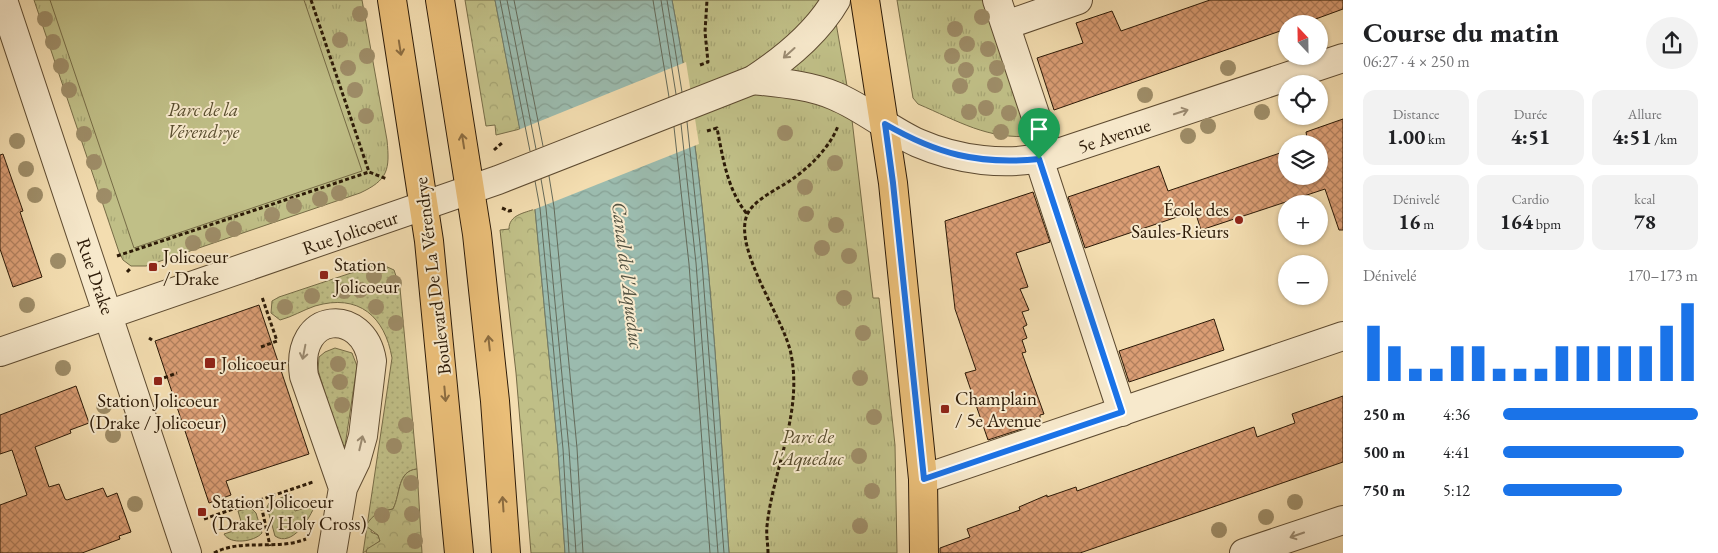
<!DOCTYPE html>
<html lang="fr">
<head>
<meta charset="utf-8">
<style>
  :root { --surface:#fff; --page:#f2f2f2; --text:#202124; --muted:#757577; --accent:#1a73e8 }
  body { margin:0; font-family:"EB Garamond",serif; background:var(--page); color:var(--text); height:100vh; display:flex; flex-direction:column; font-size:19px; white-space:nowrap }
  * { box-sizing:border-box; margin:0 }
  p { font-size:16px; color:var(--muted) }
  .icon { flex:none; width:28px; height:28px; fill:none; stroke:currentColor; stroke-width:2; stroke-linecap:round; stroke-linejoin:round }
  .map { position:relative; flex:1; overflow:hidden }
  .drawer { display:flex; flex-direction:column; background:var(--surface); width:375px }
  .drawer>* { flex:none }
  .needle { width:32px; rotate:338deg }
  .fabs { position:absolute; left:1278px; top:15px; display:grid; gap:10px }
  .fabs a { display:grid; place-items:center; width:50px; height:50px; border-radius:50%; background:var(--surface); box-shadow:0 1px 4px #0004; font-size:25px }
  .pin { position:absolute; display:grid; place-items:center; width:42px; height:42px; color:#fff; margin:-51px -21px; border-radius:50% 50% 50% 0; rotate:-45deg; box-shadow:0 0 5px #0007 }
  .pin .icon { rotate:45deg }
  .round { display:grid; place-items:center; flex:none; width:52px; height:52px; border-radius:26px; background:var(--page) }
  .overview { display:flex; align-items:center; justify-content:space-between; height:85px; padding:0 20px }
  h1 { font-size:28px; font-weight:700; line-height:38px }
  .stats { display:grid; grid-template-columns:repeat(3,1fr); gap:8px; height:85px; padding:5px 20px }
  .stats div { display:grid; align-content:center; border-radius:12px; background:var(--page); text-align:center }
  .stats b { font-size:21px; font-weight:700 }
  .stats small { font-size:14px; font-weight:400 }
  .stats p { font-size:14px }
  .chart { height:140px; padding:10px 20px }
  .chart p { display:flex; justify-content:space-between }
  .chart svg { width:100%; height:90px; margin-top:5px; stroke:var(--accent); stroke-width:6 }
  ul { padding:0 20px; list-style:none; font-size:16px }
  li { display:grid; grid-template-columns:80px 60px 1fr; align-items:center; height:38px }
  li i { height:12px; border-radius:6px; background:var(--accent) }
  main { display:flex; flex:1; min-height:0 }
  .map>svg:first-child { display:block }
  .grass { fill:url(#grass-dots); stroke:#766c47 }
  .forest { fill:url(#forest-crowns); stroke:#766c47 }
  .park { fill:url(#park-tufts); stroke:#766c47 }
  .garden { fill:#c0bf87; stroke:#766c47 }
  .water { fill:url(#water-waves); stroke:#6f7b6b }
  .pier { fill:#f3ddb0 }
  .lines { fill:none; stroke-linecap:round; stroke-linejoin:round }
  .shore { stroke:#646a5a; stroke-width:1 }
  .building { fill:url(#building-cross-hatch); stroke:#2c1a07 }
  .minor-casing { stroke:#5e4b31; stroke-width:30 }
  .major-casing { stroke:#2c1a07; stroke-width:30 }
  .path { stroke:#2c1a07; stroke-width:3; stroke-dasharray:4 2.5; stroke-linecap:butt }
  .minor { stroke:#f7e9cc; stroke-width:28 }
  .major { stroke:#eabe78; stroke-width:28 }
  .tree { fill:#9e8d68 }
  .oneway { stroke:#8b6c40 }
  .oneway2 { stroke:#9c8c73 }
  .route-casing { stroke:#fff; stroke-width:10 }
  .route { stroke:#1a73e8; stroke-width:6 }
  .poi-dot { fill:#8f2418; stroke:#f7e9cc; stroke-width:2 }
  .labels { text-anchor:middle; stroke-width:4; stroke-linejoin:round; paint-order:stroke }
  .park-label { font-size:19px; font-style:italic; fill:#584c2d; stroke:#f7e9cc }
  .street-label { font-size:19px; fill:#2c1a07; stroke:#f7e9cc }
  .poi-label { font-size:19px; fill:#2c1a07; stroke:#f7e9cc; text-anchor:start }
  .water-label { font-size:20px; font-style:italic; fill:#535241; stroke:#f7e9cc }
</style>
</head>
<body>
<main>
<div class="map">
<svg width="1343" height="553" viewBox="0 0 1343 553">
  <defs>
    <pattern id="grass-dots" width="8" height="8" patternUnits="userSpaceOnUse" patternTransform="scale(1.25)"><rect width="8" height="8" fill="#c0bf87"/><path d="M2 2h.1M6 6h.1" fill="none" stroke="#a5a473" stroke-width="1.8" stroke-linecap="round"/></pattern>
    <pattern id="forest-crowns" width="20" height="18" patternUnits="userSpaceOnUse" patternTransform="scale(1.25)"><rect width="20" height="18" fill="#c0bf87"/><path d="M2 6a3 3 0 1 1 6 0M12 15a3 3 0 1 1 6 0" fill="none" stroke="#a5a473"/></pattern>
    <pattern id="park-tufts" width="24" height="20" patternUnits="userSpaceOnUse" patternTransform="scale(1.25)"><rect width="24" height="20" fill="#c0bf87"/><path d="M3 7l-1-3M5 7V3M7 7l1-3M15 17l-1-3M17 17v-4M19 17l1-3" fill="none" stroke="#a5a473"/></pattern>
    <pattern id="water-waves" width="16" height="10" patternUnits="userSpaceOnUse" patternTransform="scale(1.25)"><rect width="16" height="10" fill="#9bbbae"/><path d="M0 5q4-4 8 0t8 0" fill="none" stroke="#86a094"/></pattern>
    <pattern id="building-cross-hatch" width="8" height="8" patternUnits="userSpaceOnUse" patternTransform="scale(1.25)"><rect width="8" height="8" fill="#da9d74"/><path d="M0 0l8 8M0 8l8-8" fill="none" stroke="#b17f5d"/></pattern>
  </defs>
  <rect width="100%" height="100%" fill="#f3ddb0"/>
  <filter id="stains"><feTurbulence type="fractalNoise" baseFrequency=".004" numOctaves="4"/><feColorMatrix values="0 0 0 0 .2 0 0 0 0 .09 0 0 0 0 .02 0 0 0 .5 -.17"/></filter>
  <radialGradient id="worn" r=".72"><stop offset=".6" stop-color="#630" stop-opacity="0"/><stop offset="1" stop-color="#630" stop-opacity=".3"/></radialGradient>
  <g class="grass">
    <path d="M 375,265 L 383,265 L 394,270 L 400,288 L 417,469 C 397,471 401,493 393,509 L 375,513 L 371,532 L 378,535 L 380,541 L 363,553 L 392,358 C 385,317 359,293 315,306 C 303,310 292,317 280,320 L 271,313 L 272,301 L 279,297 Z"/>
    <path d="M 335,348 L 352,353 L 357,366 L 345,446 L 340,443 L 318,370 L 319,357 L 325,352 Z"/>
    <path d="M 290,494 L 295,511 L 315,505 C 310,518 292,548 275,536 L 267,507 L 269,503 Z"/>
    <path d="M 251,508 L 256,513 L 262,533 C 254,542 230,545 224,534 L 243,528 L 238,511 Z"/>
  </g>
  <g class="forest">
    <path d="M 465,0 L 495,0 L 520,129 L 496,135 L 495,125 L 486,126 Z"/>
    <path d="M 535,209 L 558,450 L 565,553 L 531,553 L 516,373 L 500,230 L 509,229 C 509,215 524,213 535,209 Z"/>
    <path d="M 417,469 L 422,553 L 366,553 L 367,549 L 380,541 L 378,535 L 366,526 C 373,513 380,512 393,509 C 401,493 397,471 417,469 Z"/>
  </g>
  <g class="park">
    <path d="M 34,0 L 362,0 L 387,140 C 390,170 388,180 360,193 L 146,266 L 131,266 L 123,260 L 119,252 Z"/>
    <path d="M 672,0 L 832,0 L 850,103 L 873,298 L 879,298 L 895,445 L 897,553 L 729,553 C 716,368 707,182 672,0 Z"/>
    <path d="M 897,0 L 987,0 L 1032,136 C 988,140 958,121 918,104 L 913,98 Z"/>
  </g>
  <path class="garden" d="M 50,0 L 304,0 L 362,171 L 134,248 Z"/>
  <path class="water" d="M 495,0 L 672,0 C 707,182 716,368 729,553 L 565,553 L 558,450 L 535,209 Z"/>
  <path class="pier" d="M 686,62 L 699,144 L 533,210 L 518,130 Z"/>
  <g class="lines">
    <g class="shore">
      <path d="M 500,0 L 530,151"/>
      <path d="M 507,0 L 536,149"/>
      <path d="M 514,0 L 543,146"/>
      <path d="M 653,0 L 669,97"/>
      <path d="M 661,0 L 676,94"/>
      <path d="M 667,0 L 682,92"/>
      <path d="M 687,122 L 702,263 L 724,553"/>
      <path d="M 681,124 L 696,263 L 718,553"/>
      <path d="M 674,127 L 689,264 L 710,553"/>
      <path d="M 549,176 L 554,207 L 577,448 L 583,553"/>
      <path d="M 541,179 L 546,208 L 569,449 L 576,553"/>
      <path d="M 535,181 L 540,208 L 563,449 L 569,553"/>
    </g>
  </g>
  <g class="building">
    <path d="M 1210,0 L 1343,0 L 1343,9 L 1302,24 L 1286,24 L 1286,29 L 1054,110 L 1037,58 L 1083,43 L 1076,23 L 1112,11 L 1121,31 Z"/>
    <path d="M 1343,119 L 1343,230 L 1339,230 L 1325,189 L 1201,230 L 1195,211 L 1085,248 L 1068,197 L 1159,166 L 1168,191 L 1286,151 L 1286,176 L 1319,176 L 1319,144 L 1308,144 L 1306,132 Z"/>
    <path d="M 3,154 L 23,211 L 20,212 L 42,277 L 13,287 L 0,249 L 0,155 Z"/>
    <path d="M 1033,192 L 1050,242 L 1016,253 L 1028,287 L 1020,289 L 1029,310 L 1022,312 L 1027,325 L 1023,327 L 1027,338 L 1022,340 L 1026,352 L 1022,353 L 1044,414 L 1040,415 L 1040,423 L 988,440 L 965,373 L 976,370 L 955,309 L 945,221 Z"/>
    <path d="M 259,305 L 309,454 L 226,481 L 231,495 L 209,503 L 155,341 Z"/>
    <path d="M 1214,319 L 1224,350 L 1129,382 L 1119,351 Z"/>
    <path d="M 76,386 L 89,423 L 70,430 L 71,433 L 35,447 L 49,487 L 59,484 L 65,499 L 67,500 L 103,488 L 107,497 L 117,493 L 131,532 L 119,536 L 120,539 L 82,553 L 0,553 L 0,505 L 27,495 L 12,450 L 0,454 L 0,415 Z"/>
    <path d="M 1343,396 L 1343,462 L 1080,553 L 940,553 L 940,548 L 970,537 L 967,529 L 1020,510 L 1019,507 L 1047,495 L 1047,497 L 1076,487 L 1077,491 L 1254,427 L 1257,437 L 1295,423 L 1292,414 Z"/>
  </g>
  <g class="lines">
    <defs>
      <g id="minor">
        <path d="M 3,0 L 187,553"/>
        <path d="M 997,0 L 1049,156"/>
        <path d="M 1006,25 L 1078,0"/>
        <path d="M 753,80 C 780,83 809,85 835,96 C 864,108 889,130 918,143 C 957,160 1007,167 1049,156 L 1343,58"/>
        <path d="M 1039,159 L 1122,412"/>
        <path d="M 0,352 L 498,180 L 753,80 C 785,59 817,33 836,0"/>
        <path d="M 923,479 L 1343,336"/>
        <path d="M 332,553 L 343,488 L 356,461 L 363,436 L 372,361 C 364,307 294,310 304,376 L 343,488"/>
        <path d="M 1244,553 L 1343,520"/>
      </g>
      <g id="major">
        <path d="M 392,0 L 429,241 L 459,553"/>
        <path d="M 440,0 L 477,234 L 495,401 L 506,553"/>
        <path d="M 865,0 L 893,183 L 923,479 L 924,553"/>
      </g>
    </defs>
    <use href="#minor" class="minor-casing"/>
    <use href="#major" class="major-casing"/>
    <g class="path">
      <path d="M 311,0 L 369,172 L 387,179"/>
      <path d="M 700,65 L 708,62 L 705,32 L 707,0"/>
      <path d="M 707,131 L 717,128 C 723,158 727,189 747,214"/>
      <path d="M 494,150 L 503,142"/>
      <path d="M 502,208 L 509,211 L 513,210"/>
      <path d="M 117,256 L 369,172"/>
      <path d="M 127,272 L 130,269"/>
      <path d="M 149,338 L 152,340"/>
      <path d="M 261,347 L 277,341 L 262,297"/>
      <path d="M 158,380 L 177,373"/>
      <path d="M 260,500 L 270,546"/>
      <path d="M 204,519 L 313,482"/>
      <path d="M 214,553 C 242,538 276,551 306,539"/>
      <path d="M 768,553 C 768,544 766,535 767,526 C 773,469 803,413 791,354 C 784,318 733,249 747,215 C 753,200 778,189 791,180 C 810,167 830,147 838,126"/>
    </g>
    <use href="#minor" class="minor"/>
    <use href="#major" class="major"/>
  </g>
  <g class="tree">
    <circle cx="360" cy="14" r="8"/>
    <circle cx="982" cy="17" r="8"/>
    <circle cx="45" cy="19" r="8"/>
    <circle cx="955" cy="29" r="8"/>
    <circle cx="340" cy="40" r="8"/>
    <circle cx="53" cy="42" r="8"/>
    <circle cx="967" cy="44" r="8"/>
    <circle cx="988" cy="49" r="8"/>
    <circle cx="367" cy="56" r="8"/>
    <circle cx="952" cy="56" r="8"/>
    <circle cx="61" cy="66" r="8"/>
    <circle cx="348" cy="68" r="8"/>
    <circle cx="997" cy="68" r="8"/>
    <circle cx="1228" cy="68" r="8"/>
    <circle cx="966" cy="70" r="8"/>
    <circle cx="995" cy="85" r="8"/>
    <circle cx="960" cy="86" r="8"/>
    <circle cx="69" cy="90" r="8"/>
    <circle cx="355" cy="90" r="8"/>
    <circle cx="1145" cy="95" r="8"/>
    <circle cx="986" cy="108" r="8"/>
    <circle cx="969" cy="112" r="8"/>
    <circle cx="1262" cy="112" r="8"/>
    <circle cx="1009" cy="113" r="8"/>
    <circle cx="366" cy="116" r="8"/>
    <circle cx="1208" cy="126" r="8"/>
    <circle cx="1001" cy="132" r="8"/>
    <circle cx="785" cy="133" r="8"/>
    <circle cx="84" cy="134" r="8"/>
    <circle cx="1188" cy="136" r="8"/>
    <circle cx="17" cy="141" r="8"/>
    <circle cx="94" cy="162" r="8"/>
    <circle cx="835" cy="163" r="8"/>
    <circle cx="26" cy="169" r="8"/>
    <circle cx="805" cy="187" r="8"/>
    <circle cx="339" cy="193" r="8"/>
    <circle cx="35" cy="195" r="8"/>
    <circle cx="104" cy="196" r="8"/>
    <circle cx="320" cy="199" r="8"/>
    <circle cx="294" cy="206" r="8"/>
    <circle cx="806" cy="214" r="8"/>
    <circle cx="272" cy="215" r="8"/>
    <circle cx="836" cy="225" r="8"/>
    <circle cx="234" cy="229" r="8"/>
    <circle cx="213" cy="235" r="8"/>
    <circle cx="193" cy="243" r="8"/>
    <circle cx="822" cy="248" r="8"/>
    <circle cx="849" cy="256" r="8"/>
    <circle cx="58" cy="261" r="8"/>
    <circle cx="374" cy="276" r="8"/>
    <circle cx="394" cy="283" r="8"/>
    <circle cx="360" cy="290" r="8"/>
    <circle cx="344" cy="291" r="8"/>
    <circle cx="312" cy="296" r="8"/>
    <circle cx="844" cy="298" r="8"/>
    <circle cx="27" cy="305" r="8"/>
    <circle cx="285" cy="307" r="8"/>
    <circle cx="376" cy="307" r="8"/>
    <circle cx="396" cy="323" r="8"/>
    <circle cx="863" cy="333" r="8"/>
    <circle cx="338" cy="364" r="8"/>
    <circle cx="63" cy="368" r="8"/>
    <circle cx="860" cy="378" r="8"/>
    <circle cx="340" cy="382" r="8"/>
    <circle cx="342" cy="405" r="8"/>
    <circle cx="104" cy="406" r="8"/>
    <circle cx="874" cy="417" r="8"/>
    <circle cx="406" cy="425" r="8"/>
    <circle cx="113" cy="435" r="8"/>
    <circle cx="394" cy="446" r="8"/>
    <circle cx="859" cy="456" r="8"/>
    <circle cx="411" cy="483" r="8"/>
    <circle cx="872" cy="491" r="8"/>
    <circle cx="1295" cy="502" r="8"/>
    <circle cx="135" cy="504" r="8"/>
    <circle cx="412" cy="514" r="8"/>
    <circle cx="382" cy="515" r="8"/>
    <circle cx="1266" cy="517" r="8"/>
    <circle cx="860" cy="526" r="8"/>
    <circle cx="1219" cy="530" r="8"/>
    <circle cx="415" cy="541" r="8"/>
  </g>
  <defs><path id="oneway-shaft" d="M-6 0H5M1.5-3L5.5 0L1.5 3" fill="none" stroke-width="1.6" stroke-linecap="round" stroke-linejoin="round" transform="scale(1.25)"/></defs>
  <g class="oneway">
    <use href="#oneway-shaft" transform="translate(400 48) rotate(81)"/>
    <use href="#oneway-shaft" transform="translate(463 141) rotate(-99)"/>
    <use href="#oneway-shaft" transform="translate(489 343) rotate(-96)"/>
    <use href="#oneway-shaft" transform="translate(445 394) rotate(85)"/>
    <use href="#oneway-shaft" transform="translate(503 504) rotate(-94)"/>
  </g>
  <g class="oneway2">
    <use href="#oneway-shaft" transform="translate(789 53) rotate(138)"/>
    <use href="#oneway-shaft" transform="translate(1181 112) rotate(-18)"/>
    <use href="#oneway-shaft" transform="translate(304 352) rotate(101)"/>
    <use href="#oneway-shaft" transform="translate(361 443) rotate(-77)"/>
    <use href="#oneway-shaft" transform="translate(1297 535) rotate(161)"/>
  </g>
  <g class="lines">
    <defs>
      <path id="route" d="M 885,124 C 937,154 978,165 1039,159 L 1122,412 L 924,479 L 893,183 Z"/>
    </defs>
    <use href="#route" class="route-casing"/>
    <use href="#route" class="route"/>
  </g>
  <g class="poi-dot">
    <circle cx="1239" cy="220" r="5"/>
    <rect x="148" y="262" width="10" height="10" rx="2.5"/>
    <rect x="319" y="270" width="10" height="10" rx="2.5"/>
    <rect x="204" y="357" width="12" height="12" rx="2.5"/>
    <rect x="153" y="376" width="10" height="10" rx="2.5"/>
    <rect x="940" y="404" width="10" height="10" rx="2.5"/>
    <rect x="197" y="507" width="10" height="10" rx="2.5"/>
  </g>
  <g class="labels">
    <g class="park-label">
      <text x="203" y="116">Parc de la<tspan x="203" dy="22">Vérendrye</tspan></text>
      <text x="808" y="443">Parc de<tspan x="808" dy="22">l'Aqueduc</tspan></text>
    </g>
    <g class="street-label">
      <text transform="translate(1114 135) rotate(-18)" y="7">5e Avenue</text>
      <text transform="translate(350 232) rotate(-19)" y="7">Rue Jolicoeur</text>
      <text transform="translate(96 276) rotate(71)" y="7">Rue Drake</text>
      <text transform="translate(432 276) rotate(-97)" y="7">Boulevard De La Vérendrye</text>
    </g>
    <g class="poi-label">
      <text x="1229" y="216" text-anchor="end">École des<tspan x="1229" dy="22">Saules-Rieurs</tspan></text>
      <text x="163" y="263">Jolicoeur<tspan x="163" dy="22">/ Drake</tspan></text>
      <text x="334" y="271">Station<tspan x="334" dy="22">Jolicoeur</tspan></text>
      <text x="221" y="370">Jolicoeur</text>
      <text x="955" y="405">Champlain<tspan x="955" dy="22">/ 5e Avenue</tspan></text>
      <text x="158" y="407" text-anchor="middle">Station Jolicoeur<tspan x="158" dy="22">(Drake / Jolicoeur)</tspan></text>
      <text x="212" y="508">Station Jolicoeur<tspan x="212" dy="22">(Drake / Holy Cross)</tspan></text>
    </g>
    <g class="water-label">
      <text transform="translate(628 275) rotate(83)" y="7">Canal de l'Aqueduc</text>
    </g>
  </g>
  <rect width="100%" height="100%" filter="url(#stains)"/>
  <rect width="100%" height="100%" fill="url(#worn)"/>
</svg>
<div class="fabs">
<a><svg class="needle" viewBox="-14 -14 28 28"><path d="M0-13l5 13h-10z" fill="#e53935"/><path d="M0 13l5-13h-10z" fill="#757577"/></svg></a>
<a><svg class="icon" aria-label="locate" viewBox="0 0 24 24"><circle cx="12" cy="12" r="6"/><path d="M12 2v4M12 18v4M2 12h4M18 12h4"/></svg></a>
<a><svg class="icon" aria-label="layers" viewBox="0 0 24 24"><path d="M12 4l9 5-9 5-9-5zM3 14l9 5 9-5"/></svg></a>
<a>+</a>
<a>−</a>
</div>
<div class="pin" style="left:1039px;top:159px;background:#1e9e55"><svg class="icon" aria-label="arrive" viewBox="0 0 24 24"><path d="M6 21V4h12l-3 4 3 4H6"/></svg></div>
</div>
<section class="drawer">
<div class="overview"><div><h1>Course du matin</h1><p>06:27 · 4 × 250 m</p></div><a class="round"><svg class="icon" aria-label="share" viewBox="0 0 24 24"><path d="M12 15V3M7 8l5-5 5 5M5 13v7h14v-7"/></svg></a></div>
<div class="stats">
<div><p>Distance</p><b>1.00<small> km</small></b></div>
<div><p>Durée</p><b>4:51</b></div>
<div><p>Allure</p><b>4:51<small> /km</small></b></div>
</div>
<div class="stats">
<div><p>Dénivelé</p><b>16<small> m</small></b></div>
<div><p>Cardio</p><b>164<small> bpm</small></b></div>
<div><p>kcal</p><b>78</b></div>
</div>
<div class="chart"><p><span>Dénivelé</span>170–173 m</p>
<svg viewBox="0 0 160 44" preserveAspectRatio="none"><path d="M5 44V17M15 44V27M25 44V38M35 44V38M45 44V27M55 44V27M65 44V38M75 44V38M85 44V38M95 44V27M105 44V27M115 44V27M125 44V27M135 44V27M145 44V17M155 44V6"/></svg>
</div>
<ul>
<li><b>250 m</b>4:36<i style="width:100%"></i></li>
<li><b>500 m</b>4:41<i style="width:93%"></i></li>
<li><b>750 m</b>5:12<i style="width:61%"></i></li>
</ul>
</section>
</main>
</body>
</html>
